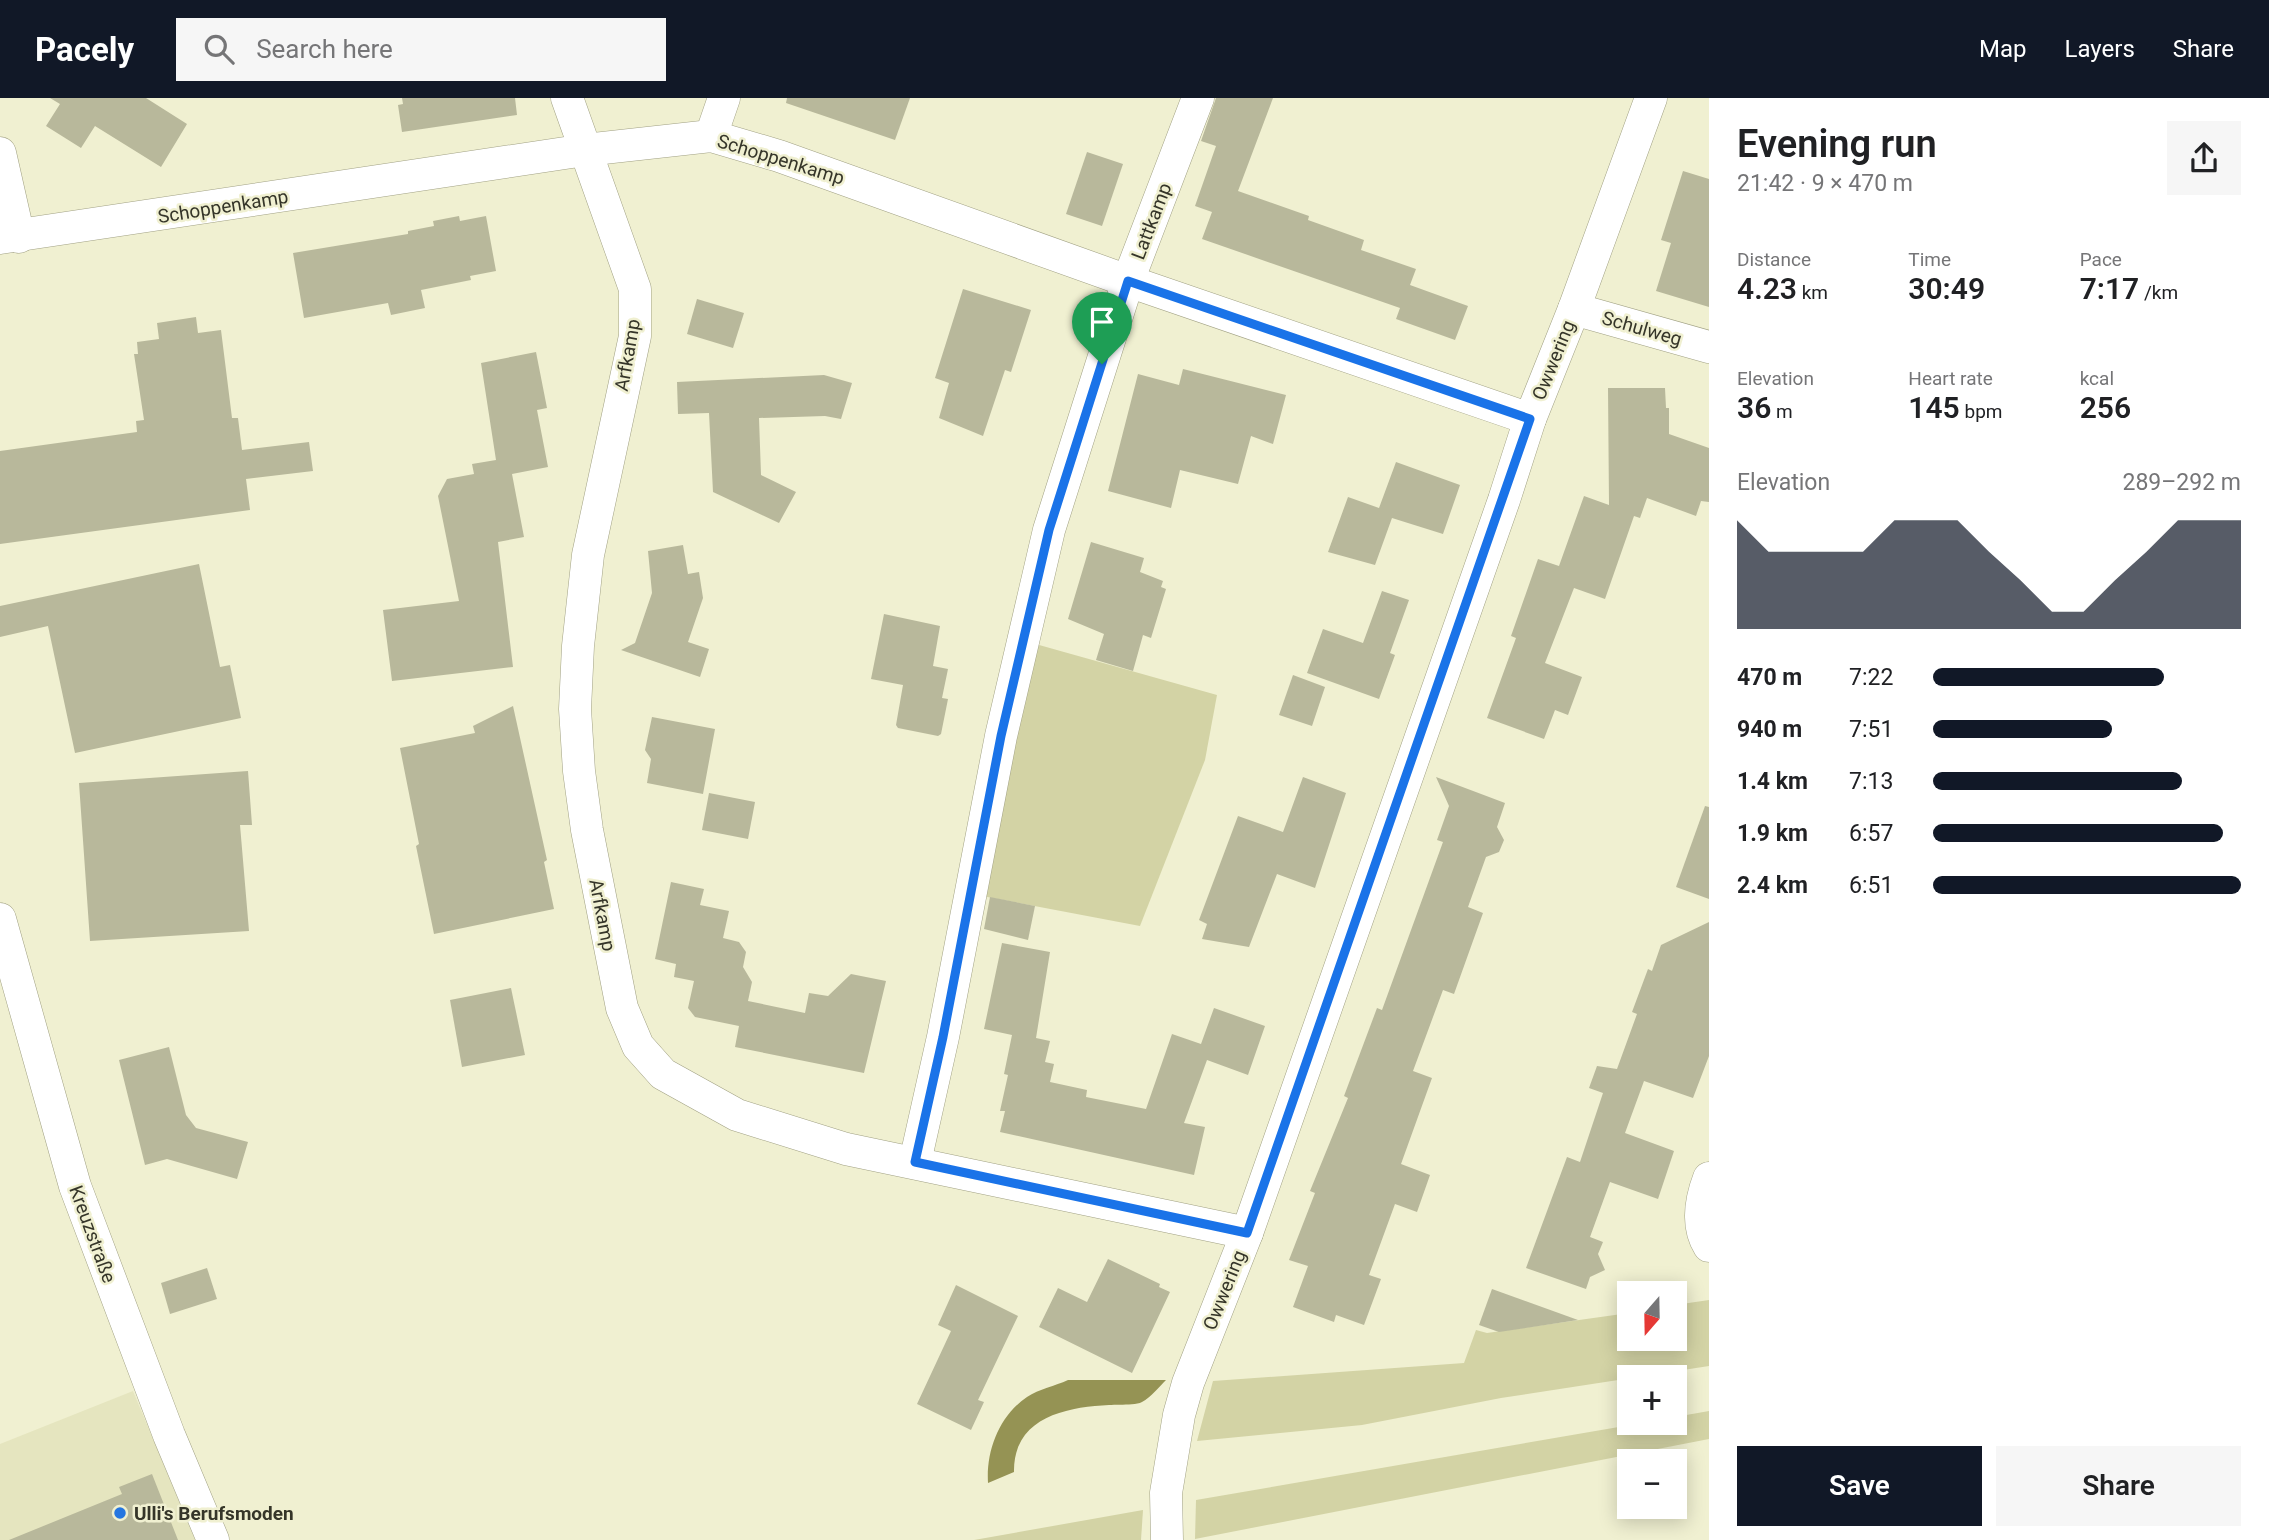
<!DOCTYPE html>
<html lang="en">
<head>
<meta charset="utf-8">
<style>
  :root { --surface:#fff; --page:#f6f6f6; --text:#202124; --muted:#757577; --accent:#111827 }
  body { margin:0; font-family:Roboto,sans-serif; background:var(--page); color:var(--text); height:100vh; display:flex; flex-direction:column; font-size:26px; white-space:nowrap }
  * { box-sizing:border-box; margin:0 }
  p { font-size:23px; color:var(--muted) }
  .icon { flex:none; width:38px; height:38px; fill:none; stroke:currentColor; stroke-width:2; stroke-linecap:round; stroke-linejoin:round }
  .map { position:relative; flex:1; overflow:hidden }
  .sheet { display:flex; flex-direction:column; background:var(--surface); width:560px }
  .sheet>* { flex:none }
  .needle { width:46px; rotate:200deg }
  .buttons { position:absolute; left:1617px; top:1183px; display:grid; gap:14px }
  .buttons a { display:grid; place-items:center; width:70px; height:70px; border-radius:0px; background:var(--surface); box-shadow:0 4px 18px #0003; font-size:35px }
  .pin { position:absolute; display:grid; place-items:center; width:60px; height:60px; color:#fff; margin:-72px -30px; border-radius:50% 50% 50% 0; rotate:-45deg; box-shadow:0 0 7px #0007 }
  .pin .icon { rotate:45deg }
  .round { display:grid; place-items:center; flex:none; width:74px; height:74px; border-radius:0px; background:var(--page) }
  .headline { display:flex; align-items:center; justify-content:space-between; height:119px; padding:0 28px }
  h1 { font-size:38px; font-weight:600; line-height:52px }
  .stats { display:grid; grid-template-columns:repeat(3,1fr); gap:10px; height:119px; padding:7px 28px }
  .stats div { display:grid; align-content:center }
  .stats b { font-size:30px; font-weight:600 }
  .stats small { font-size:19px; font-weight:400 }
  .stats p { font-size:19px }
  .chart { height:196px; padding:14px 28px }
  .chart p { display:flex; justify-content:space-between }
  .chart svg { width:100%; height:126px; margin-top:7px; fill:var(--accent); opacity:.7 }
  .primary-button { display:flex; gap:14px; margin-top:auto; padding:14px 28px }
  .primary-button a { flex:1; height:80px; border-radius:0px; background:var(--accent); color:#fff; font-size:28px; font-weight:600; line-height:80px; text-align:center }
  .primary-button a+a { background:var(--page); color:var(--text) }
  ul { padding:0 28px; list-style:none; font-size:23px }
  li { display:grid; grid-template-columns:112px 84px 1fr; align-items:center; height:52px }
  li i { height:18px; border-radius:9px; background:var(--accent) }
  header { display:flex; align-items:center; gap:42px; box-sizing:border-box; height:98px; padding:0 35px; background:var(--accent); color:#fff }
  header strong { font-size:33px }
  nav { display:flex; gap:38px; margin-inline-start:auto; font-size:24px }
  .search { width:490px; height:63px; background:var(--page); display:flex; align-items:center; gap:18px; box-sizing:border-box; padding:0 24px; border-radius:0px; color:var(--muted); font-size:26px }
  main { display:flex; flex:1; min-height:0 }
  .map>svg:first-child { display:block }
  .built { fill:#e5e5bf }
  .green { fill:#d3d3a5 }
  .water { fill:#959354 }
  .building { fill:#b8b89b }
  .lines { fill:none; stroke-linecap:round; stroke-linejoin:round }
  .minor-casing { stroke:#a1a184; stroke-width:33 }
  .minor { stroke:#fff; stroke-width:32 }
  .route-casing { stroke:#fff; stroke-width:14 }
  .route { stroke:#1a73e8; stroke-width:9 }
  .poi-dot { fill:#2576e0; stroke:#f0f0d1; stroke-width:2.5 }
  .labels { text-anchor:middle; stroke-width:5; stroke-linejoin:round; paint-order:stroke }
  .street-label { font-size:19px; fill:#353529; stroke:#f0f0d1 }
  .poi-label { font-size:19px; font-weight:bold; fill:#353529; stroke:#f0f0d1; text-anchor:start }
</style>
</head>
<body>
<header>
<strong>Pacely</strong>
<div class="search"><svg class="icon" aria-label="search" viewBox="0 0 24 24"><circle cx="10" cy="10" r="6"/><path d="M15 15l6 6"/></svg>Search here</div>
<nav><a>Map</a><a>Layers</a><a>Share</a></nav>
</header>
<main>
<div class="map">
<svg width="1709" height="1442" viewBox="0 0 1709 1442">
  <rect width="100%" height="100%" fill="#f0f0d1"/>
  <path class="built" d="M 133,1293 L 195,1442 L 0,1442 L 0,1346 Z"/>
  <g class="green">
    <path d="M 1032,545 L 1217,597 L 1205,662 L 1140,828 L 982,798 Z"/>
    <path d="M 1709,1202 L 1709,1268 L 1501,1300 L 1362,1327 L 1197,1343 L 1213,1283 L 1464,1265 L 1476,1232 L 1487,1235 L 1629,1215 L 1629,1241 L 1675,1241 L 1675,1207 Z"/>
    <path d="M 1709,1313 L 1709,1341 L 1195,1441 L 1196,1402 L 1642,1325 L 1675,1325 L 1675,1319 Z"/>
    <path d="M 1143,1412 L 1141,1442 L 974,1442 Z"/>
  </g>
  <path class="water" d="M 1068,1282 L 1166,1282 C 1159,1289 1151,1299 1142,1304 C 1134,1308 1118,1306 1109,1307 C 1067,1309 1013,1319 1014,1374 L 988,1385 C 986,1353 999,1318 1027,1299 C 1039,1291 1055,1288 1068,1282 Z"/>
  <g class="building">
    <path d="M 50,0 L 146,0 L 187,26 L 161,69 L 95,28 L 81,50 L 46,28 L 60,6 Z"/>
    <path d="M 402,0 L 515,0 L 517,17 L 402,34 L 398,7 L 403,6 Z"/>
    <path d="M 787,0 L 910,0 L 895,42 L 786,5 Z"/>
    <path d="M 1216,0 L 1273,0 L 1238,93 L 1309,118 L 1308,122 L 1364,142 L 1361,152 L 1416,171 L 1410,187 L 1468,208 L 1455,242 L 1396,221 L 1400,210 L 1202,141 L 1212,114 L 1195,108 L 1216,48 L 1201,43 Z"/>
    <path d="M 1087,54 L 1123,66 L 1102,128 L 1066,116 Z"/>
    <path d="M 1683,73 L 1709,81 L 1709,209 L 1656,193 L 1671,145 L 1661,142 Z"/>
    <path d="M 459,118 L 460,123 L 486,118 L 496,173 L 470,178 L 471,182 L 421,192 L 425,210 L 391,217 L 388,205 L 304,220 L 293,155 L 408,136 L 408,133 L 434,128 L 433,123 Z"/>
    <path d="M 963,191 L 1031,212 L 1011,274 L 1005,272 L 983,338 L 939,320 L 949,285 L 935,280 Z"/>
    <path d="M 697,201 L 744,215 L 733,250 L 687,236 Z"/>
    <path d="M 196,219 L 198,235 L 221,232 L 232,320 L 238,320 L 242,352 L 309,344 L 313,373 L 246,381 L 250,412 L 0,446 L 0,353 L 137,334 L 136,323 L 144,322 L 134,256 L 138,256 L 137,244 L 159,241 L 157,225 Z"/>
    <path d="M 536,254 L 547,310 L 537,312 L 548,369 L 512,376 L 524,439 L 498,444 L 513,569 L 392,583 L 383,512 L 459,503 L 438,398 L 447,381 L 474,376 L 472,366 L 496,362 L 481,265 Z"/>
    <path d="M 1183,271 L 1286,297 L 1273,346 L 1251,338 L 1238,386 L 1180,372 L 1171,410 L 1108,393 L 1138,276 L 1179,287 Z"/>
    <path d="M 824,277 L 852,285 L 841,321 L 825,318 L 759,320 L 761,377 L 796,394 L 779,425 L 713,394 L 709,315 L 678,316 L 677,284 Z"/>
    <path d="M 1608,290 L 1665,290 L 1666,310 L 1669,310 L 1669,336 L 1709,350 L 1709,404 L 1701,403 L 1696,418 L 1647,400 L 1640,420 L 1634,418 L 1605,501 L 1574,490 L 1545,565 L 1582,579 L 1568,617 L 1555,612 L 1544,641 L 1487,620 L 1516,540 L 1511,538 L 1538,461 L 1559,468 L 1584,398 L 1609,407 Z"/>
    <path d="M 1396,364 L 1460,387 L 1443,436 L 1392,420 L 1375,467 L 1328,454 L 1348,399 L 1379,410 Z"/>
    <path d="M 1091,444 L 1144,460 L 1140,474 L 1163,483 L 1161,489 L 1166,491 L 1151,540 L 1143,537 L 1133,573 L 1096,562 L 1104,536 L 1068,521 Z"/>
    <path d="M 683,447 L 688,476 L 699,474 L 703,500 L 688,544 L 709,551 L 700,579 L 621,552 L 635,545 L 652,495 L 648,453 Z"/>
    <path d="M 199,466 L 220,569 L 230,567 L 241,620 L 75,655 L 48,528 L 0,539 L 0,508 Z"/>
    <path d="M 1382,493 L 1409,502 L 1390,555 L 1395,557 L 1379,601 L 1307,575 L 1323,531 L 1363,545 Z"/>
    <path d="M 884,516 L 940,528 L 933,568 L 948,571 L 942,600 L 948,601 L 941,636 L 938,638 L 898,630 L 896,627 L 903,587 L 871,581 Z"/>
    <path d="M 1293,577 L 1325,589 L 1312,628 L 1279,617 Z"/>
    <path d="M 513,608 L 547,762 L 544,764 L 554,811 L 434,836 L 416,748 L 419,746 L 400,650 L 475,635 L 473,628 Z"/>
    <path d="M 652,619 L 715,631 L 703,696 L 647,685 L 651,661 L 645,652 Z"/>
    <path d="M 248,673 L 252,727 L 240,727 L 249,833 L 90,843 L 79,685 Z"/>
    <path d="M 1303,679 L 1346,695 L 1315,790 L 1277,776 L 1249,849 L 1202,841 L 1207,826 L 1199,822 L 1238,718 L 1283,734 Z"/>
    <path d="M 1436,679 L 1505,705 L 1497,729 L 1504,742 L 1499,754 L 1486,759 L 1468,809 L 1483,815 L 1454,896 L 1443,892 L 1413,973 L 1432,980 L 1401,1066 L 1430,1077 L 1417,1114 L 1395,1106 L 1369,1177 L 1381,1181 L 1364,1227 L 1336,1217 L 1334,1224 L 1293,1209 L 1308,1168 L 1289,1162 L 1315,1095 L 1310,1093 L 1348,1000 L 1344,998 L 1377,910 L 1382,912 L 1443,744 L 1437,742 L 1449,708 Z"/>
    <path d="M 709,695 L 755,704 L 748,741 L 702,732 Z"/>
    <path d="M 1705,708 L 1709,709 L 1709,801 L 1676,789 Z"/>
    <path d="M 671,784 L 704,791 L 700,807 L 729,813 L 723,840 L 739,844 L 746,854 L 743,869 L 752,884 L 748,903 L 805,915 L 809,895 L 828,898 L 851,876 L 886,883 L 864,975 L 735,949 L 739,928 L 695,919 L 688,910 L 694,883 L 674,879 L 676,866 L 655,861 Z"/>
    <path d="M 990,799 L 1035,808 L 1028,842 L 984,831 Z"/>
    <path d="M 1709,824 L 1709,958 L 1693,1000 L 1644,983 L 1625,1035 L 1674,1053 L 1658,1101 L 1610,1084 L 1590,1139 L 1603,1144 L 1598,1156 L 1605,1172 L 1590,1179 L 1586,1191 L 1526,1170 L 1567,1059 L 1580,1064 L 1603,995 L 1589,990 L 1597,968 L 1617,971 L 1637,916 L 1632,914 L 1648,871 L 1652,873 L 1661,847 Z"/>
    <path d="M 1002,845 L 1050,854 L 1036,940 L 1050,943 L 1045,964 L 1054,966 L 1050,984 L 1087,992 L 1086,999 L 1146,1011 L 1172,936 L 1201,946 L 1214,910 L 1265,928 L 1248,977 L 1207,962 L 1184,1025 L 1205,1029 L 1194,1077 L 1000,1034 L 1005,1013 L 1000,1013 L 1008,977 L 1004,976 L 1012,937 L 984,931 Z"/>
    <path d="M 511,890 L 525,957 L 462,969 L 450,902 Z"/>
    <path d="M 169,949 L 186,1017 L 196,1030 L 248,1044 L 237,1081 L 167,1061 L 145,1067 L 119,962 Z"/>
    <path d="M 1108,1161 L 1160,1186 L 1159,1189 L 1170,1194 L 1132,1275 L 1039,1229 L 1058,1190 L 1087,1204 Z"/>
    <path d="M 207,1170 L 217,1201 L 170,1216 L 161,1185 Z"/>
    <path d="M 956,1187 L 1018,1218 L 978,1302 L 984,1304 L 971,1332 L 917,1306 L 951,1233 L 938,1227 Z"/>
    <path d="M 1492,1191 L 1578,1222 L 1499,1234 L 1479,1227 Z"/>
    <path d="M 152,1376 L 178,1442 L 9,1442 L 122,1396 L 119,1389 Z"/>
  </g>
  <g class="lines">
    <defs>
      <g id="minor">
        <path d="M 567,0 L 635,191 L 635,238 L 588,457 L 578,548 L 575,611 L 579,673 L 587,732 L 622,910 L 638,948 L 663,976 L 737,1017 L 846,1051 L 1247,1135"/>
        <path d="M 711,38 L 724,0"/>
        <path d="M 0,55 L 19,139"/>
        <path d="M 0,140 L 585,52 L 711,38 L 779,58 L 1128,183 L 1530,321"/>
        <path d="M 1574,211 L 1709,249"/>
        <path d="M 0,821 L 75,1088 L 169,1337 L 213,1442"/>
        <path d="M 915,1064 L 943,939 L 1001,638 L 1049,432 L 1128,183 L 1198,0"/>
        <path d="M 1709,1080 C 1701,1101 1696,1127 1709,1148"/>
        <path d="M 1167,1442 L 1166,1395 L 1179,1317 L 1188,1285 L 1247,1135 L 1504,402 L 1530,321 L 1574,211 L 1651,0"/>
      </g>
    </defs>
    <use href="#minor" class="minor-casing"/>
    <use href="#minor" class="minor"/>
  </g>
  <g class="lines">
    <defs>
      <path id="route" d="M 1128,183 L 1530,321 L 1247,1135 L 915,1064 L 943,939 L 1001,638 L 1049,432 Z"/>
    </defs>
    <use href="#route" class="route-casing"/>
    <use href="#route" class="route"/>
  </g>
  <circle class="poi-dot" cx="120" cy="1415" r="7"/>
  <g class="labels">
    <g class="street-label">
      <text transform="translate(781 61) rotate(17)" y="7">Schoppenkamp</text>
      <text transform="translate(223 108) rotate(-9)" y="7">Schoppenkamp</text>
      <text transform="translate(1151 123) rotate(-69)" y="7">Lattkamp</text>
      <text transform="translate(1642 230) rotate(16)" y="7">Schulweg</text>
      <text transform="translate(627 257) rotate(-80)" y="7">Arfkamp</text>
      <text transform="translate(1553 262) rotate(-68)" y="7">Owwering</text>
      <text transform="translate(603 817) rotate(79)" y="7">Arfkamp</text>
      <text transform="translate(93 1136) rotate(70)" y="7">Kreuzstraße</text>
      <text transform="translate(1224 1192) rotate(-68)" y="7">Owwering</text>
    </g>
    <g class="poi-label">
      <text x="134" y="1422">Ulli's Berufsmoden</text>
    </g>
  </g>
</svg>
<div class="buttons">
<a><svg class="needle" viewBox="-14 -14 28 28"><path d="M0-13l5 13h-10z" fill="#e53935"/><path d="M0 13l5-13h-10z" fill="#757577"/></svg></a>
<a>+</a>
<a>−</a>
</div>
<div class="pin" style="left:1102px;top:266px;background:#1e9e55"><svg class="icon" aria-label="arrive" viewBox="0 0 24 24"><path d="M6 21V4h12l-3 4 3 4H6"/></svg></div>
</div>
<section class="sheet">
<div class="headline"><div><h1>Evening run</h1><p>21:42 · 9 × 470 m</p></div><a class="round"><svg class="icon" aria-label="share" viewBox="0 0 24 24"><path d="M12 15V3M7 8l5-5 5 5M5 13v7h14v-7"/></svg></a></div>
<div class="stats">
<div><p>Distance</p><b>4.23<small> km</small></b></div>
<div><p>Time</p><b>30:49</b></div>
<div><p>Pace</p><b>7:17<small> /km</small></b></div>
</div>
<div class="stats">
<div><p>Elevation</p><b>36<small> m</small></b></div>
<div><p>Heart rate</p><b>145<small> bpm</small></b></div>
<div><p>kcal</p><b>256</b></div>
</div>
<div class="chart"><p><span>Elevation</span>289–292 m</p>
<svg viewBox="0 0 160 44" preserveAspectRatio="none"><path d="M0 44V6L10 17L20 17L30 17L40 17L50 6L60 6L70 6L80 17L90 27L100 38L110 38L120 27L130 17L140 6L150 6L160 6V44z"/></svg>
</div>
<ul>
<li><b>470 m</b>7:22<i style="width:75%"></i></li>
<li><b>940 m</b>7:51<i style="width:58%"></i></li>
<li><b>1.4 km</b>7:13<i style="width:81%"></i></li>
<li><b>1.9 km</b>6:57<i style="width:94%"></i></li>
<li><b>2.4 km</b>6:51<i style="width:100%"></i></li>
</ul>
<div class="primary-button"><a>Save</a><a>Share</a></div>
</section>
</main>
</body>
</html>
